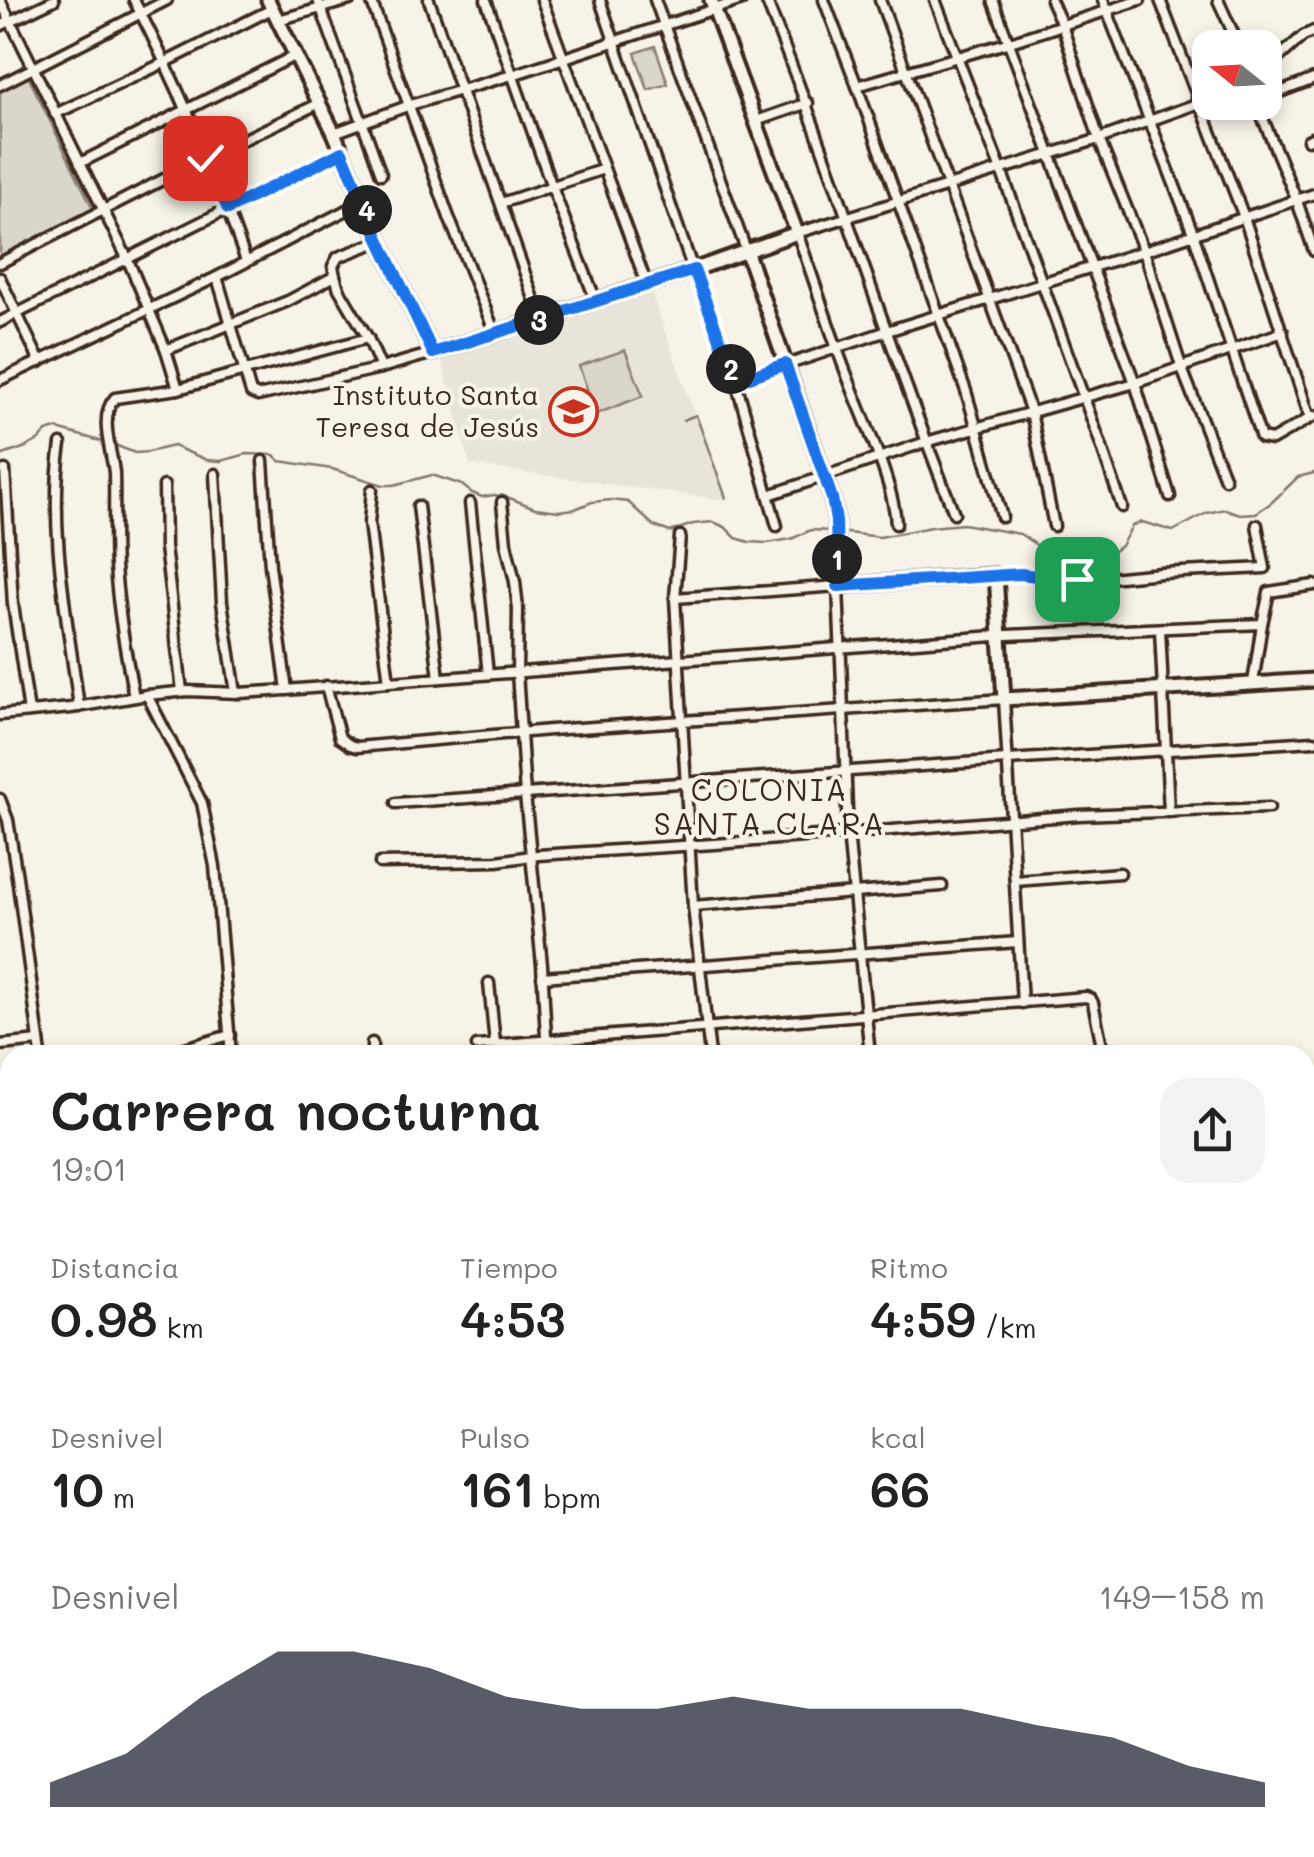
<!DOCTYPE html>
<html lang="es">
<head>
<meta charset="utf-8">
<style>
  :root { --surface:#fff; --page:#f2f2f2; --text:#222; --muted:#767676; --accent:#111827 }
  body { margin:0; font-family:Mali,sans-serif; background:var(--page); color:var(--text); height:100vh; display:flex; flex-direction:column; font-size:38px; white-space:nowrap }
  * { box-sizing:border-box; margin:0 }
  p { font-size:32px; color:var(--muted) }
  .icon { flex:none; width:55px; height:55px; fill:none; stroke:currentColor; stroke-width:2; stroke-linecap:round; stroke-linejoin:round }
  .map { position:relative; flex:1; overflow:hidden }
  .side { position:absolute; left:0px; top:1045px; width:1315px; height:812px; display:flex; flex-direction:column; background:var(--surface); border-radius:30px 30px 0 0; box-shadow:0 5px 15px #0003 }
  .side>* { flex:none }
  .needle { width:65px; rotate:288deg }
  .tools { position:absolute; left:1192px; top:30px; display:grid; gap:20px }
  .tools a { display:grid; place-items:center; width:90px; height:90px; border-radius:20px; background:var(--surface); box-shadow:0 5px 15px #0003; font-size:50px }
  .pin { position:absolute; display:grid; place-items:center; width:85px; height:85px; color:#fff; margin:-42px; border-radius:20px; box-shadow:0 5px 15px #0006 }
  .km { position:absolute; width:50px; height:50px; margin:-25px; border-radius:50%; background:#222; color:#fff; font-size:28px; line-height:50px; text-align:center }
  .round { display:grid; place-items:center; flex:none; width:105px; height:105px; border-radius:30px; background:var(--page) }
  .overview { display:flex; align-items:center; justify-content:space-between; height:170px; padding:0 50px }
  h1 { font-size:55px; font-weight:600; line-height:75px }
  .metrics { display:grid; grid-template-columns:repeat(3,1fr); gap:15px; height:170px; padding:10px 50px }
  .metrics div { display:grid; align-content:center }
  .metrics b { font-size:50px; font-weight:600 }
  .metrics small { font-size:28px; font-weight:400 }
  .metrics p { font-size:28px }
  .chart { height:280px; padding:20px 50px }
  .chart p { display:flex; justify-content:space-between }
  .chart svg { width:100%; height:180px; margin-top:10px; fill:var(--accent); opacity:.7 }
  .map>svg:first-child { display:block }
  .built { fill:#e9e4d9 }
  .green { fill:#dbd6cb; stroke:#8b8074; stroke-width:2.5 }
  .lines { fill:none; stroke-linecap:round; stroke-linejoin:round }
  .stream { stroke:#84786c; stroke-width:2.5 }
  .street-casing { stroke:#3b2a1e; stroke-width:15 }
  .secondary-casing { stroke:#3b2a1e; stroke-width:19 }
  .street { stroke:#f7f3e8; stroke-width:8 }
  .secondary { stroke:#f7f3e8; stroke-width:11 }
  .route-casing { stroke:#fff; stroke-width:20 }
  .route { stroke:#1a73e8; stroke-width:12 }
  .labels { text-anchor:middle; stroke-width:8; stroke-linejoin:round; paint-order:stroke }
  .poi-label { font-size:28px; fill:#3b2a1e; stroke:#f7f3e8; text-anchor:end }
  .neighbourhood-label { font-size:30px; letter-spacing:2.5px; fill:#3b2a1e; stroke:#f7f3e8 }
</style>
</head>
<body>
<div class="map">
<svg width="1314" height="1857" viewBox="0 0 1314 1857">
  <rect width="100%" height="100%" fill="#f7f3e8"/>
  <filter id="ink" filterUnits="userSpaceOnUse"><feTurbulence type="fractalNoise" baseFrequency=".01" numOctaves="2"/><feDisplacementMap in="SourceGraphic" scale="20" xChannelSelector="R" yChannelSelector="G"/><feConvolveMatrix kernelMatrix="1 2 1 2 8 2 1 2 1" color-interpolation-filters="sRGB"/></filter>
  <g filter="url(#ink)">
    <path class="built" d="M 650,289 L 725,500 L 470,465 L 441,357 Z"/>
    <g class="green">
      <path d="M 655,46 L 668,84 L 648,90 L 635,53 Z"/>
      <path d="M 28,76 L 93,209 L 0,256 L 0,90 Z"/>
      <path d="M 625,350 L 643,396 L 596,414 L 579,366 Z"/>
    </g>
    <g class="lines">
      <g class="stream">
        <path d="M 683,420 L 696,415 L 726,498"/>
        <path d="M 112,444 L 135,453 L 148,452 L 173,446 L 207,460 L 221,461 L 247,454 L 274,455 L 280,461 L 332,469 L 383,485 L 394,485 L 432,475 L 462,485 L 472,493 L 482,497 L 494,495 L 507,497 L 535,508 L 559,511 L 575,509 L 592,502 L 611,500 L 628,502 L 654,526 L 670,532 L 693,524 L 713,522 L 725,527 L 736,538 L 749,542 L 767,543 L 791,539 L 811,530 L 832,531"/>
        <path d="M 0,456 L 26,447 L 39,440 L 46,432 L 57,429 L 104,442"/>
        <path d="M 839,532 L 880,537 L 931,527 L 963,524 L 1020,534 L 1047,552 L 1064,558 L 1087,559 L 1110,554 L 1121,546 L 1132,526 L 1142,522 L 1173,531 L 1207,513 L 1225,509 L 1240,514 L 1256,513 L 1271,503 L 1298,477 L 1314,473"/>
      </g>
      <defs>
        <g id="street">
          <path d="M 0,0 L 128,260 L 166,350 L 178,389"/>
          <path d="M 134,0 C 177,84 215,172 246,261"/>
          <path d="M 318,0 L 381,174"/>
          <path d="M 371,0 L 450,220 L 495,333"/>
          <path d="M 429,0 L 541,319"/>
          <path d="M 486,0 L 552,187 L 596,301"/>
          <path d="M 542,0 L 647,285"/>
          <path d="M 600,0 L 693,270 L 736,382 L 777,526"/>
          <path d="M 655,0 L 746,250"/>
          <path d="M 766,0 C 834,169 887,344 954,513"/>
          <path d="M 824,0 L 857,86 L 966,391 L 1002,517"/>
          <path d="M 880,0 L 1031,412 L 1054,526"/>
          <path d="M 935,0 L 1001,170 L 1099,439 L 1122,507"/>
          <path d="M 993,0 L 1135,383 L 1170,496"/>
          <path d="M 1051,0 L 1062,25 L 1099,139 L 1144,251 L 1181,366 L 1225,479"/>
          <path d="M 1103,0 L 1193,233 L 1261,438 L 1272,440 L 1314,416"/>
          <path d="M 1160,0 L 1244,217 L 1310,418"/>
          <path d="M 1218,0 L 1240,48"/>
          <path d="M 278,20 L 350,0"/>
          <path d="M 0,26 L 54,0"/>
          <path d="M 1265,70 L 1303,36 L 1314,31"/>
          <path d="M 0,85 L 167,0"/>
          <path d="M 857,86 L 1010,42 L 1140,0"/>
          <path d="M 1275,94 L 1314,79"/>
          <path d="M 1256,102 L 1297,201 L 1314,251"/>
          <path d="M 55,114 L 166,62 L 272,9"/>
          <path d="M 756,121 L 808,103"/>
          <path d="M 334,133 L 410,105 L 512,75 L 742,0"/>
          <path d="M 1308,140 L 1314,137"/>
          <path d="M 80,163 L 294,56"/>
          <path d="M 501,203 L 604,169"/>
          <path d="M 0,263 L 205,158 L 320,103"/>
          <path d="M 335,276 L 333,266 L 338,257 L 380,241"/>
          <path d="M 217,277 L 251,393 L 258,396 L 381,368 L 433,353"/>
          <path d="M 0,278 L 40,362"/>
          <path d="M 0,322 L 342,152"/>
          <path d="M 166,350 L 288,301 L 335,276 L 339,289 L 368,338 L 381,368"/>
          <path d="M 0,380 L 217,277 L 364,201"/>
          <path d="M 736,382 L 887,331 L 1144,251 L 1314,194"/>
          <path d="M 61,444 C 48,528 68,622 79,707"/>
          <path d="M 263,461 L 270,566 L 287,690"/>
          <path d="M 5,470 L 13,604 L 29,712"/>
          <path d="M 215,474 L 222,602 L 236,693"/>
          <path d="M 164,486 L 165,547 L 182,691"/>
          <path d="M 372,490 L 369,523 L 389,682"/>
          <path d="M 769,495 L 926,442 L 1135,383 L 1283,332"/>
          <path d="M 502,502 L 506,543 L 515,582 L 518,609 L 517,672 L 525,795 L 542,965 L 547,1055"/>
          <path d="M 470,503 L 488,674"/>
          <path d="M 418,506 L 439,678"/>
          <path d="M 896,524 C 894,484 863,418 848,378 C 829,330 815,281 797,233 L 1099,139 L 1210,99"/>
          <path d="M 680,536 L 675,598 L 693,906 L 710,1055"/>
          <path d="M 996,575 L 1021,574 L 1050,578 L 1099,579 L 1161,573 L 1265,568 L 1257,525"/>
          <path d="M 675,598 L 838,586 L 848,833 L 870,1055"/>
          <path d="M 1160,629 L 1169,812"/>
          <path d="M 1253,683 L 1262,624"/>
          <path d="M 326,686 L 340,738 L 350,745 L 357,747 L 550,730 L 1004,699 L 1022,1003"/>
          <path d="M 147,695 L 202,803 L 215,866 L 231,1055"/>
          <path d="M 134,697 C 126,654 118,611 115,566 C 113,535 115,504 114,473 C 112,451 98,416 115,398 L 178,389 L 368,338"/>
          <path d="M 0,715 L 71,708 L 147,695 L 188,691 L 239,693 L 272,691 L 1008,635 L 1262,624 L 1269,592 L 1314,585"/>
          <path d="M 0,799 L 8,820 L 17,877 L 41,1055"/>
          <path d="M 396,803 L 1007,760 L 1314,741"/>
          <path d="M 380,863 L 497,861 L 538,855 L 730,843 L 1079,815 L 1269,808"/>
          <path d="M 1015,881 L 1120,873"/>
          <path d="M 693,906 L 942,886"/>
          <path d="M 542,977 L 1018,942"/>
          <path d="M 489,983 L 495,1044"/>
          <path d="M 372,1043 L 372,1055"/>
          <path d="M 0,1045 L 39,1041"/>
          <path d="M 477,1046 L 1086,997 L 1091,999 L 1093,1003 L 1104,1055"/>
          <path d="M 161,1055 L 230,1035"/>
          <path d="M 1305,1352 L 1314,1380"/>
          <path d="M 1305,1426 L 1314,1405"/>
          <path d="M 0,1531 L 10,1530"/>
          <path d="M 0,1623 L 10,1624"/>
          <path d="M 1305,1648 L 1314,1643"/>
          <path d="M 0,1841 L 10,1843"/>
          <path d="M 34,1848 L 87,1857"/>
          <path d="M 504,1848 L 534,1857"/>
          <path d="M 1260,1848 L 1260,1857"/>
          <path d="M 343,1851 L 362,1857"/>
          <path d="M 103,1857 L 105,1848"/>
          <path d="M 160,1857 L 161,1848"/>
          <path d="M 218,1857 L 219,1848"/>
          <path d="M 545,1857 L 548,1848"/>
          <path d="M 1053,1857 L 1062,1848"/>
        </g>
        <g id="secondary">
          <path d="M 268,0 L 334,133 L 380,241 L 433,353 L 693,270 L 797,233 L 711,0"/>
          <path d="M 746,250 L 832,498 L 836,521 L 838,586 L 996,575 L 1004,699 L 1314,680"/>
        </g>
      </defs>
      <use href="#street" class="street-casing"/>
      <use href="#secondary" class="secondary-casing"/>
      <use href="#street" class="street"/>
      <use href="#secondary" class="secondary"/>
    </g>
  </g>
  <g class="lines" filter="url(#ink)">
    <defs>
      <path id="route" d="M 205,158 L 228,209 L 342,152 L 380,241 L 433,353 L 694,270 L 736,382 L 785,364 L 832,498 L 836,521 L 838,586 L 1021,574 L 1050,578 L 1077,579"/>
    </defs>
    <use href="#route" class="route-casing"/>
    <use href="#route" class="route"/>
  </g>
  <defs>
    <symbol id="school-ring" viewBox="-11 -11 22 22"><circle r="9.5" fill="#f7f3e8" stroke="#c8321e" stroke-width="1.5"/><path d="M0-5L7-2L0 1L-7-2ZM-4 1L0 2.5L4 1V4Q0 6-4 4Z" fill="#c8321e"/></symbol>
  </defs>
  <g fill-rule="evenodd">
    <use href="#school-ring" x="546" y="384" width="55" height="55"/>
  </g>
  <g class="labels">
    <g class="poi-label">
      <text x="539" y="405">Instituto Santa<tspan x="539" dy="32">Teresa de Jesús</tspan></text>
    </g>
    <g class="neighbourhood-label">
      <text x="770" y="801">COLONIA<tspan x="770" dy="34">SANTA CLARA</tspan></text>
    </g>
  </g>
</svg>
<div class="tools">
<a><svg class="needle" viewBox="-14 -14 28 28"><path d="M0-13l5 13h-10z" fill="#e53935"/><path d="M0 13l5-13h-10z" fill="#767676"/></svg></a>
</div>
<div class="pin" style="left:1077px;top:579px;background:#1e9e55"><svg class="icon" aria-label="arrive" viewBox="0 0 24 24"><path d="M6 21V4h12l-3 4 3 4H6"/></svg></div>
<div class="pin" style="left:205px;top:158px;background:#d93025"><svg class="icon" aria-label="check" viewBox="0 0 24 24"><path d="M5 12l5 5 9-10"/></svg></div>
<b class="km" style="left:837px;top:559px">1</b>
<b class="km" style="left:731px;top:369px">2</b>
<b class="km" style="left:539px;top:320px">3</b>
<b class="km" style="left:367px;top:210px">4</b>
<section class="side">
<div class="overview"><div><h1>Carrera nocturna</h1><p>19:01</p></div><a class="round"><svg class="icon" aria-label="share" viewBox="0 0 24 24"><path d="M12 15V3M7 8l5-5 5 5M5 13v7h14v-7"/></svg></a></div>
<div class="metrics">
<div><p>Distancia</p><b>0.98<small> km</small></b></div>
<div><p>Tiempo</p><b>4:53</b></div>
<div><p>Ritmo</p><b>4:59<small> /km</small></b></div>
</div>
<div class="metrics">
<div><p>Desnivel</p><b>10<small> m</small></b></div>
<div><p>Pulso</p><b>161<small> bpm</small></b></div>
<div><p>kcal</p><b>66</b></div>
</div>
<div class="chart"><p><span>Desnivel</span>149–158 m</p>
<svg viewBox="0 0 160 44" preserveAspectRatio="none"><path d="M0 44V38L10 31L20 17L30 6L40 6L50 10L60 17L70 20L80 20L90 17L100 20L110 20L120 20L130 24L140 27L150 34L160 38V44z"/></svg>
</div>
</section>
</div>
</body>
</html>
